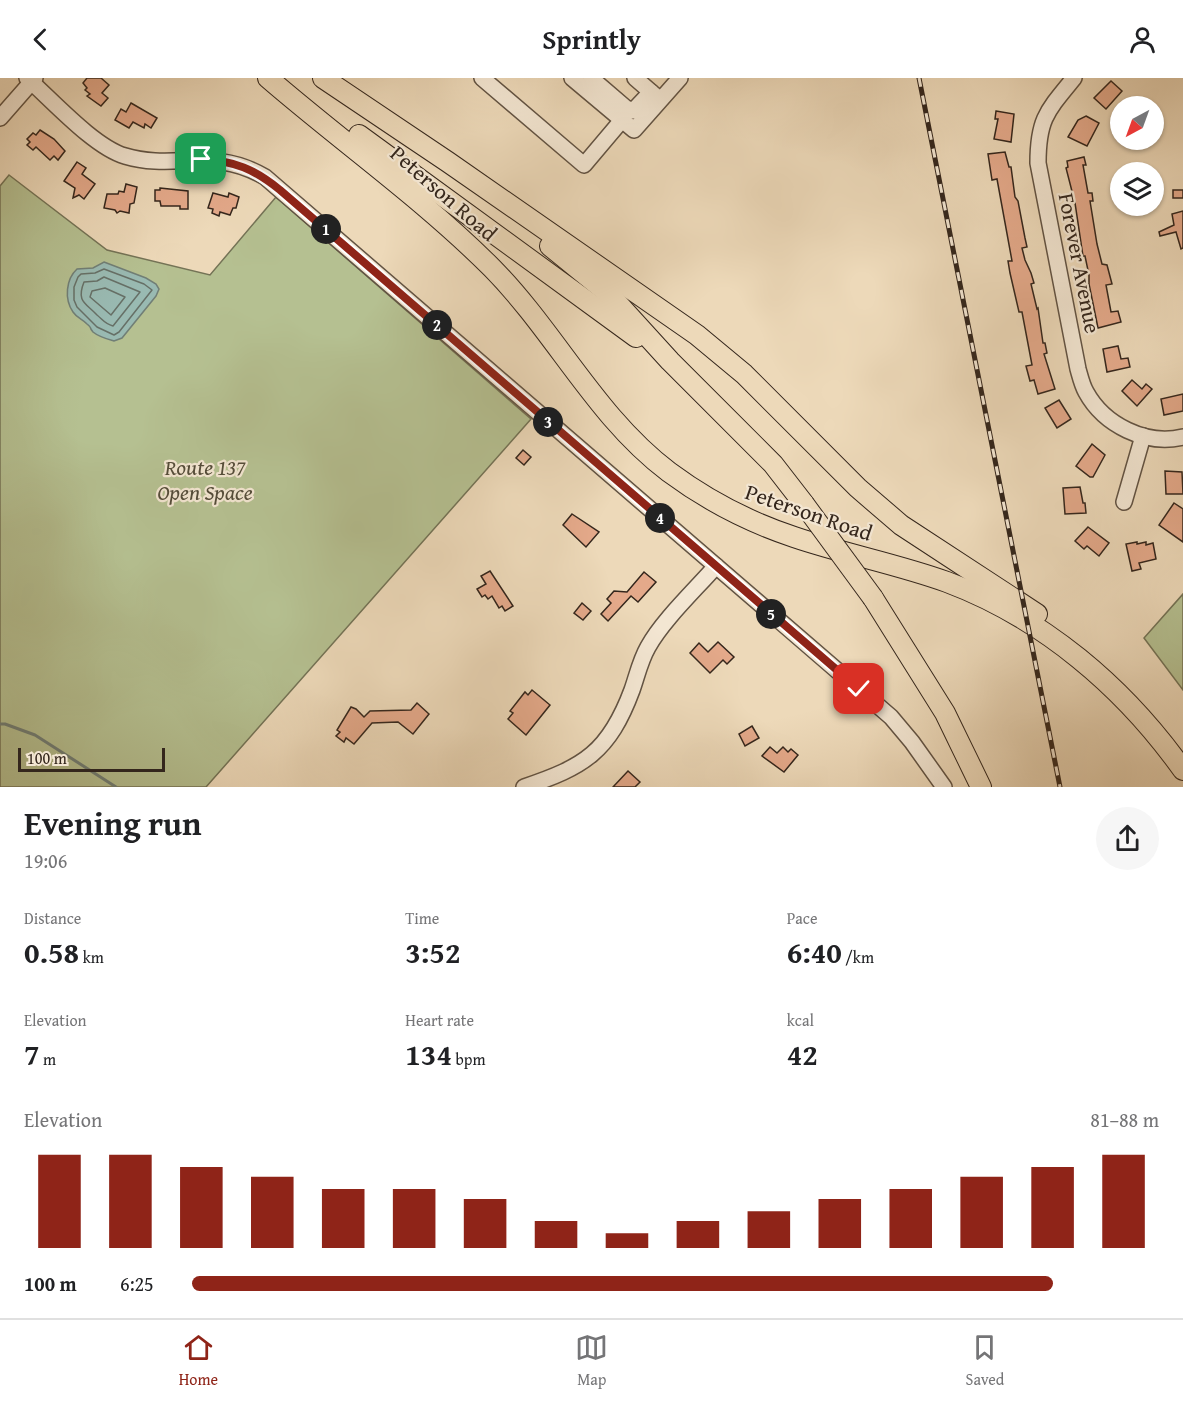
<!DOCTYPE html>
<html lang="en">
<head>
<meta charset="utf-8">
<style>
  :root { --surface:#fff; --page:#f6f6f6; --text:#202124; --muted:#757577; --line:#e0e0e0; --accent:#8f2418 }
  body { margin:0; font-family:"Gentium Book Plus",serif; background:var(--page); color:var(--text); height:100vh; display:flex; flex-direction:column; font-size:22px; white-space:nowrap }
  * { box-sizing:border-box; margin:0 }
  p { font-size:20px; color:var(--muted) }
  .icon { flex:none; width:33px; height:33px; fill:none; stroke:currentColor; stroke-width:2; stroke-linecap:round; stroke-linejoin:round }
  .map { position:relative; height:709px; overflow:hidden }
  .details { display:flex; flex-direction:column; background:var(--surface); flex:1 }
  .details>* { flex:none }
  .needle { width:39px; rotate:221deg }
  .fabs { position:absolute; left:1110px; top:18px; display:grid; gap:12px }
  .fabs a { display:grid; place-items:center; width:54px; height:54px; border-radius:50%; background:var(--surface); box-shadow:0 2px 4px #0004; font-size:30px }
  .scale { position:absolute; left:18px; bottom:15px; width:147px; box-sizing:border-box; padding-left:6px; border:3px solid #34261c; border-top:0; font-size:16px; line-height:21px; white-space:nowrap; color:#34261c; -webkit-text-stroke:4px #f3e6d2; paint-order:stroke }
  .pin { position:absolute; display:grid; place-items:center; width:51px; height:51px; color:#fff; margin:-26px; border-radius:12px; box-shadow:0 3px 9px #0006 }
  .km { position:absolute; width:30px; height:30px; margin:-15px; border-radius:50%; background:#222; color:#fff; font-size:16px; line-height:30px; text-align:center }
  .round { display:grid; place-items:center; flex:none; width:63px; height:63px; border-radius:32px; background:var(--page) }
  .head { display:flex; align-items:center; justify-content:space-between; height:102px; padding:0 24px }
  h1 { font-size:33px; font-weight:700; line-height:45px }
  .figures { display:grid; grid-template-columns:repeat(3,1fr); gap:9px; height:102px; padding:6px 24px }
  .figures div { display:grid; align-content:center }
  .figures b { font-size:30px; font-weight:700 }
  .figures small { font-size:16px; font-weight:400 }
  .figures p { font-size:16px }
  .chart { height:168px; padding:12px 24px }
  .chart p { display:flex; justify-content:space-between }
  .chart svg { width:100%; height:108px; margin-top:6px; stroke:var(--accent); stroke-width:6 }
  ul { padding:0 24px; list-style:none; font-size:20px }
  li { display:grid; grid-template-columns:96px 72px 1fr; align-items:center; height:45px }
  li i { height:15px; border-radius:8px; background:var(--accent) }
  header { display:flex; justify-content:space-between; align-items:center; height:78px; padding:0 24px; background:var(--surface); font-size:27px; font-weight:700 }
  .dock { display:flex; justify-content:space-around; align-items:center; height:84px; border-top:2px solid var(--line); background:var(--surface); font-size:16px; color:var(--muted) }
  .dock a { display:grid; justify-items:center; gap:3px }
  .dock .on { color:var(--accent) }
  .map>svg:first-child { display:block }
  .green { fill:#b5c091; stroke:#747356; stroke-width:1.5 }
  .water { fill:#99bab2; stroke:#717f76; stroke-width:1.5 }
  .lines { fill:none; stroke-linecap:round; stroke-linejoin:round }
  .shore { stroke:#667067; stroke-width:1.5 }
  .stream { stroke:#717f76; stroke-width:3 }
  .building { fill:#e4a98a; stroke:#34261c; stroke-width:1.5 }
  .minor-casing { stroke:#625343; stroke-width:18 }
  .major-casing { stroke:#34261c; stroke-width:22 }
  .minor { stroke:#f3e6d2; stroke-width:15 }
  .major { stroke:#edd9b9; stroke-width:20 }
  .rail-casing { stroke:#34261c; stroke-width:5 }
  .rail { stroke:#f3e6d2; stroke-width:3; stroke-dasharray:9; stroke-linecap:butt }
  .major-bridge-casing { stroke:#34261c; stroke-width:22; stroke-linecap:butt }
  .major-bridge { stroke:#edd9b9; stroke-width:20 }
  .route-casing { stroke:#fff; stroke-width:12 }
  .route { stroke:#8f2418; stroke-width:8 }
  .labels { text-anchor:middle; stroke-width:4.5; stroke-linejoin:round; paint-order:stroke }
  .street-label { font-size:22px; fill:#34261c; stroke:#f3e6d2 }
  .park-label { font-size:22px; font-style:italic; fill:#544c39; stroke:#f3e6d2 }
</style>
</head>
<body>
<header><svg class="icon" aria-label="back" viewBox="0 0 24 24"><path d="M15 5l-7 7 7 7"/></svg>Sprintly<svg class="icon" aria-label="person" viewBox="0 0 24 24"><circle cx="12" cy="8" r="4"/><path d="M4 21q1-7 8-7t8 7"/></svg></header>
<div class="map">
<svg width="1183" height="709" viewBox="0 0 1183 709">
  <rect width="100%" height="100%" fill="#edd9b9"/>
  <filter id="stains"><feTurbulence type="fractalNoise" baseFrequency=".00333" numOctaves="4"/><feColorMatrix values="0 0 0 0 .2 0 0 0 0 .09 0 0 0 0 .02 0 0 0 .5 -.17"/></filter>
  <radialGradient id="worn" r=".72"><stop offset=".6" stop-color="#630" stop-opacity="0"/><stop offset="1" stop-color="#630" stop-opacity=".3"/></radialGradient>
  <g class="green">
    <path d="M 9,97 L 107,172 L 210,197 L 276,119 L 531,341 L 206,709 L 0,709 L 0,108 Z"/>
    <path d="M 1183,516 L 1183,612 L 1144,560 Z"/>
  </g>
  <path class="water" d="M 104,184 L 146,200 L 156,206 L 159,211 L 156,218 L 122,260 L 114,263 C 107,261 99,259 93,254 C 88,248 93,251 87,246 C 82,241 77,240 73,234 C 64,221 66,201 77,191 L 93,190 Z"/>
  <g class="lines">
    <g class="shore">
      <path d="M 104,191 L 144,206 L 152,212 L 119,254 L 114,257 L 97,249 L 77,229 L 74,222 L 74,209 L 78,199 L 81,196 L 95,195 Z"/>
      <path d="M 104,199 L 140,214 L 113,248 C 105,246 103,242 97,237 C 86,225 76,224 84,204 L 97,203 Z"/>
      <path d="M 105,210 L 125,219 L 111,237 L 90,219 L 92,213 Z"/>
    </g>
    <path class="stream" d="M 0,646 L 5,646 L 35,657 L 116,709"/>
  </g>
  <g class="building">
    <path d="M 87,0 L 101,0 L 109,7 L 102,15 L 108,20 L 101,28 L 87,18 L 90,16 L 85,12 L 87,10 L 83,5 Z"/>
    <path d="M 1111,3 L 1122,13 L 1106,31 L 1094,20 Z"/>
    <path d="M 131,25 L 157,40 L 151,50 L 145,46 L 144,50 L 133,44 L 129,50 L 115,42 L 121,31 L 126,34 Z"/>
    <path d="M 996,33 L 1014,36 L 1011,64 L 994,61 L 998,41 L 995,41 Z"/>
    <path d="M 1086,38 L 1099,45 L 1087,68 L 1068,59 L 1078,42 Z"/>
    <path d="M 40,52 L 54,61 L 65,73 L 58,82 L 54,78 L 50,82 L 36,69 L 33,72 L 27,67 L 30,64 L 27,61 L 33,55 L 36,57 Z"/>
    <path d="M 1005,74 L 1009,89 L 1011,89 L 1015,119 L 1018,123 L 1025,160 L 1027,169 L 1022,170 L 1025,182 L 1031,195 L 1034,205 L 1031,206 L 1037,231 L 1038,230 L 1043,265 L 1045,265 L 1047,275 L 1044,276 L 1055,311 L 1038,316 L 1034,302 L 1030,303 L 1026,288 L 1032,287 L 1022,234 L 1019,234 L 1010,195 L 1008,183 L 1012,183 L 997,101 L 992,102 L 988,76 Z"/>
    <path d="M 1084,79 L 1086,87 L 1083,87 L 1088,115 L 1092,115 L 1093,123 L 1090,123 L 1097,166 L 1102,186 L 1107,187 L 1112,206 L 1106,207 L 1111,234 L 1118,233 L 1121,244 L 1098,250 L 1089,206 L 1089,197 L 1085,178 L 1083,178 L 1075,125 L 1066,90 L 1068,89 L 1067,83 Z"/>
    <path d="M 77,84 L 86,90 L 82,96 L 95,106 L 84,121 L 79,117 L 73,120 L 75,110 L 64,103 Z"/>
    <path d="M 126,106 L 137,109 L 134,125 L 130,126 L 129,135 L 120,133 L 117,135 L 115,132 L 104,130 L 107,116 L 118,116 L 119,113 L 124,114 Z"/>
    <path d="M 160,110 L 188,113 L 188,131 L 180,131 L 180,128 L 161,128 L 160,123 L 155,123 L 155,112 L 160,112 Z"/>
    <rect x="1173" y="112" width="10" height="8"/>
    <path d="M 213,115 L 228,119 L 229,115 L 239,119 L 236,130 L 233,130 L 230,137 L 220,134 L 219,138 L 212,135 L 213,131 L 208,130 Z"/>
    <path d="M 1183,133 L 1183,170 L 1181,171 L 1176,154 L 1160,158 L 1159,154 L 1174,147 L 1172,136 Z"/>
    <path d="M 1118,268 L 1121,281 L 1128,280 L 1130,289 L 1107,294 L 1103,271 Z"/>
    <path d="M 1132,302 L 1142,311 L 1146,306 L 1152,311 L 1137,328 L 1122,313 Z"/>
    <path d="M 1183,316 L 1183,333 L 1164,337 L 1161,321 Z"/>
    <path d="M 1059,322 L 1071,341 L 1057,350 L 1045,330 Z"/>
    <path d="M 1092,366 L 1105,377 L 1093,399 L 1090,399 L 1076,388 Z"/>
    <path d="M 523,372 L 531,379 L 524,387 L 516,380 Z"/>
    <path d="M 1165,393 L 1182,394 L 1183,416 L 1166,416 Z"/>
    <path d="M 1080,409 L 1083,425 L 1085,425 L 1086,435 L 1065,436 L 1063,410 Z"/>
    <path d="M 1174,425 L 1183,431 L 1183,464 L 1159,447 Z"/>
    <path d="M 572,436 L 599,454 L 586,469 L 563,447 Z"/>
    <path d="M 1088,449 L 1109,465 L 1099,478 L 1087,468 L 1084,471 L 1075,463 Z"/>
    <path d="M 1137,464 L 1137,466 L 1146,464 L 1146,467 L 1153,465 L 1156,481 L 1139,485 L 1141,491 L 1132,493 L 1126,466 Z"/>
    <path d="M 490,493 L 513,528 L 505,533 L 502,528 L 499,530 L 492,518 L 488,521 L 485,517 L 482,519 L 477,511 L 486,506 L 481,498 Z"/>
    <path d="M 644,494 L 656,504 L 638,524 L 631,518 L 608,543 L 601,536 L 611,525 L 607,521 L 614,513 L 627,514 Z"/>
    <path d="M 582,525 L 591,533 L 583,542 L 574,535 Z"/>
    <path d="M 718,564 L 734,579 L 727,586 L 723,582 L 710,595 L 690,575 L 699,565 L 708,574 Z"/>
    <path d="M 532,612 L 550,627 L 526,657 L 508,641 L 513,635 L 510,633 L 525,614 L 528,617 Z"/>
    <path d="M 417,625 L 429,636 L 413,656 L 398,644 L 372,645 L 354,666 L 346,660 L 344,664 L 336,658 L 340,654 L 337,652 L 351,629 L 356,631 L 364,639 L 370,633 L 411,632 Z"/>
    <path d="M 752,648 L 759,660 L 745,668 L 739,656 Z"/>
    <path d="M 770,669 L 777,675 L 783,669 L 788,674 L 791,671 L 798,677 L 784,694 L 762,678 Z"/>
    <path d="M 628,693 L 640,704 L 635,709 L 613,709 Z"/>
  </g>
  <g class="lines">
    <defs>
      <g id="minor">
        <path d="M 27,0 C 52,22 94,69 125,78 C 175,93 212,68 265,99 L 891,639 L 912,664 L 944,709"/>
        <path d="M 482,0 L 584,87 L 622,42"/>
        <path d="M 572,0 L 634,52 L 680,0"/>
        <path d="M 591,0 L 626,30 L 633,33 L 651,14"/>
        <path d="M 635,0 L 658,20"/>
        <path d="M 1074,0 C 1047,33 1038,41 1038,85 L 1078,291 C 1080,298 1082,307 1086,314 C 1104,347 1146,368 1183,359"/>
        <path d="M 0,40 L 35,0"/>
        <path d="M 1124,424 L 1143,358"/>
        <path d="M 524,709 C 584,689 609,674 632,612 C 637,598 640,583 648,569 C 663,542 695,512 716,488"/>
      </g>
      <g id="major">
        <path d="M 268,0 C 342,64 422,120 492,190 C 556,255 596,339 669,394 C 708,423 749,444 794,459 C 844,476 897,486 947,504 C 1043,540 1124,609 1183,692"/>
        <path d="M 323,0 L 448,84 L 697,257 L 744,296 L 858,410 L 901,447 L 1037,536"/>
        <path d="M 359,57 L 636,259"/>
        <path d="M 550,168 L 609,216 L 670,283 L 773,386 L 804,426"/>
        <path d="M 873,520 L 945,635 L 981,709"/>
      </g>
    </defs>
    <use href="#minor" class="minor-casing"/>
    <use href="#major" class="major-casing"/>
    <use href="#minor" class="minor"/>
    <use href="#major" class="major"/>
    <defs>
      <path id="rail" d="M 919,0 L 1060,709"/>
    </defs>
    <use href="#rail" class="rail-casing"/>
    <use href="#rail" class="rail"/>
    <defs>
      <path id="major-bridge" d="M 804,426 L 873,520"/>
    </defs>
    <use href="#major-bridge" class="major-bridge-casing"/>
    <use href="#major-bridge" class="major-bridge"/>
  </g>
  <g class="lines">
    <defs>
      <path id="route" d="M 201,81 C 235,83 254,91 280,112 L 859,611"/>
    </defs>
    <use href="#route" class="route-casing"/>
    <use href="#route" class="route"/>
  </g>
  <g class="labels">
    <g class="street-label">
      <text transform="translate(444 115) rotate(41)" y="8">Peterson Road</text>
      <text transform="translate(1080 185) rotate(79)" y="8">Forever Avenue</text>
      <text transform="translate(809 434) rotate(19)" y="8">Peterson Road</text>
    </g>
    <g class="park-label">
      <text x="205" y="397">Route 137<tspan x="205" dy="25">Open Space</tspan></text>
    </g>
  </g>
  <rect width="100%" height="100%" filter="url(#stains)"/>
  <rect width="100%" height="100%" fill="url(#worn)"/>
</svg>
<div class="fabs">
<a><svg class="needle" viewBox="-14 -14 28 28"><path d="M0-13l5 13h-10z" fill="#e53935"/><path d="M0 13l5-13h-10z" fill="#757577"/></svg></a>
<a><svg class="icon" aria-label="layers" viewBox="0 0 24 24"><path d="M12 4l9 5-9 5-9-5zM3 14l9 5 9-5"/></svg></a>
</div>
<div class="scale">100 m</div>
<div class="pin" style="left:201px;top:81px;background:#1e9e55"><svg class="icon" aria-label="arrive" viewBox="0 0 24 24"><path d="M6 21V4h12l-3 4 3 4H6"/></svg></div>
<div class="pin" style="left:859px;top:611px;background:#d93025"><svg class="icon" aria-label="check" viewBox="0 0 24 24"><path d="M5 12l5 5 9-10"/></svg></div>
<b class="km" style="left:326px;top:151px">1</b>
<b class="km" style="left:437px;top:247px">2</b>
<b class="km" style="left:548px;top:344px">3</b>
<b class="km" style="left:660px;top:440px">4</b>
<b class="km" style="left:771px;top:536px">5</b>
</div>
<section class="details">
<div class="head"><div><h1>Evening run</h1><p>19:06</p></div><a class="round"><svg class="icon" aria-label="share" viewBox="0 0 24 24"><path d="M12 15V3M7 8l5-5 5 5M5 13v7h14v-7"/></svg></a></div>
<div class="figures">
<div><p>Distance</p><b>0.58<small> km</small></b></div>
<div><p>Time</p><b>3:52</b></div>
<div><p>Pace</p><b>6:40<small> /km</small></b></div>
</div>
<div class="figures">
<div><p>Elevation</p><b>7<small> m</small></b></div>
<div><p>Heart rate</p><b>134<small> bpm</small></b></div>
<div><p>kcal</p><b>42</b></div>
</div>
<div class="chart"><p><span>Elevation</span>81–88 m</p>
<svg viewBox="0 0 160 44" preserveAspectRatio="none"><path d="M5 44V6M15 44V6M25 44V11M35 44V15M45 44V20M55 44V20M65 44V24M75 44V33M85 44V38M95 44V33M105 44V29M115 44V24M125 44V20M135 44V15M145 44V11M155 44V6"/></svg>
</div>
<ul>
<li><b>100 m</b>6:25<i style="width:89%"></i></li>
</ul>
</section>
<nav class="dock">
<a class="on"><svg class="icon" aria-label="home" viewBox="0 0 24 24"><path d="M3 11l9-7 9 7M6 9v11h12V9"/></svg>Home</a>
<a><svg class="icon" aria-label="map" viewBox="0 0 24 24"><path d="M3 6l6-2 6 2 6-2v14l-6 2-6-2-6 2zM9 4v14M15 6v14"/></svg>Map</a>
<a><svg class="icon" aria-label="saved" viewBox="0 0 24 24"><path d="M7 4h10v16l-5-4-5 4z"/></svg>Saved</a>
</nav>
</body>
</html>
